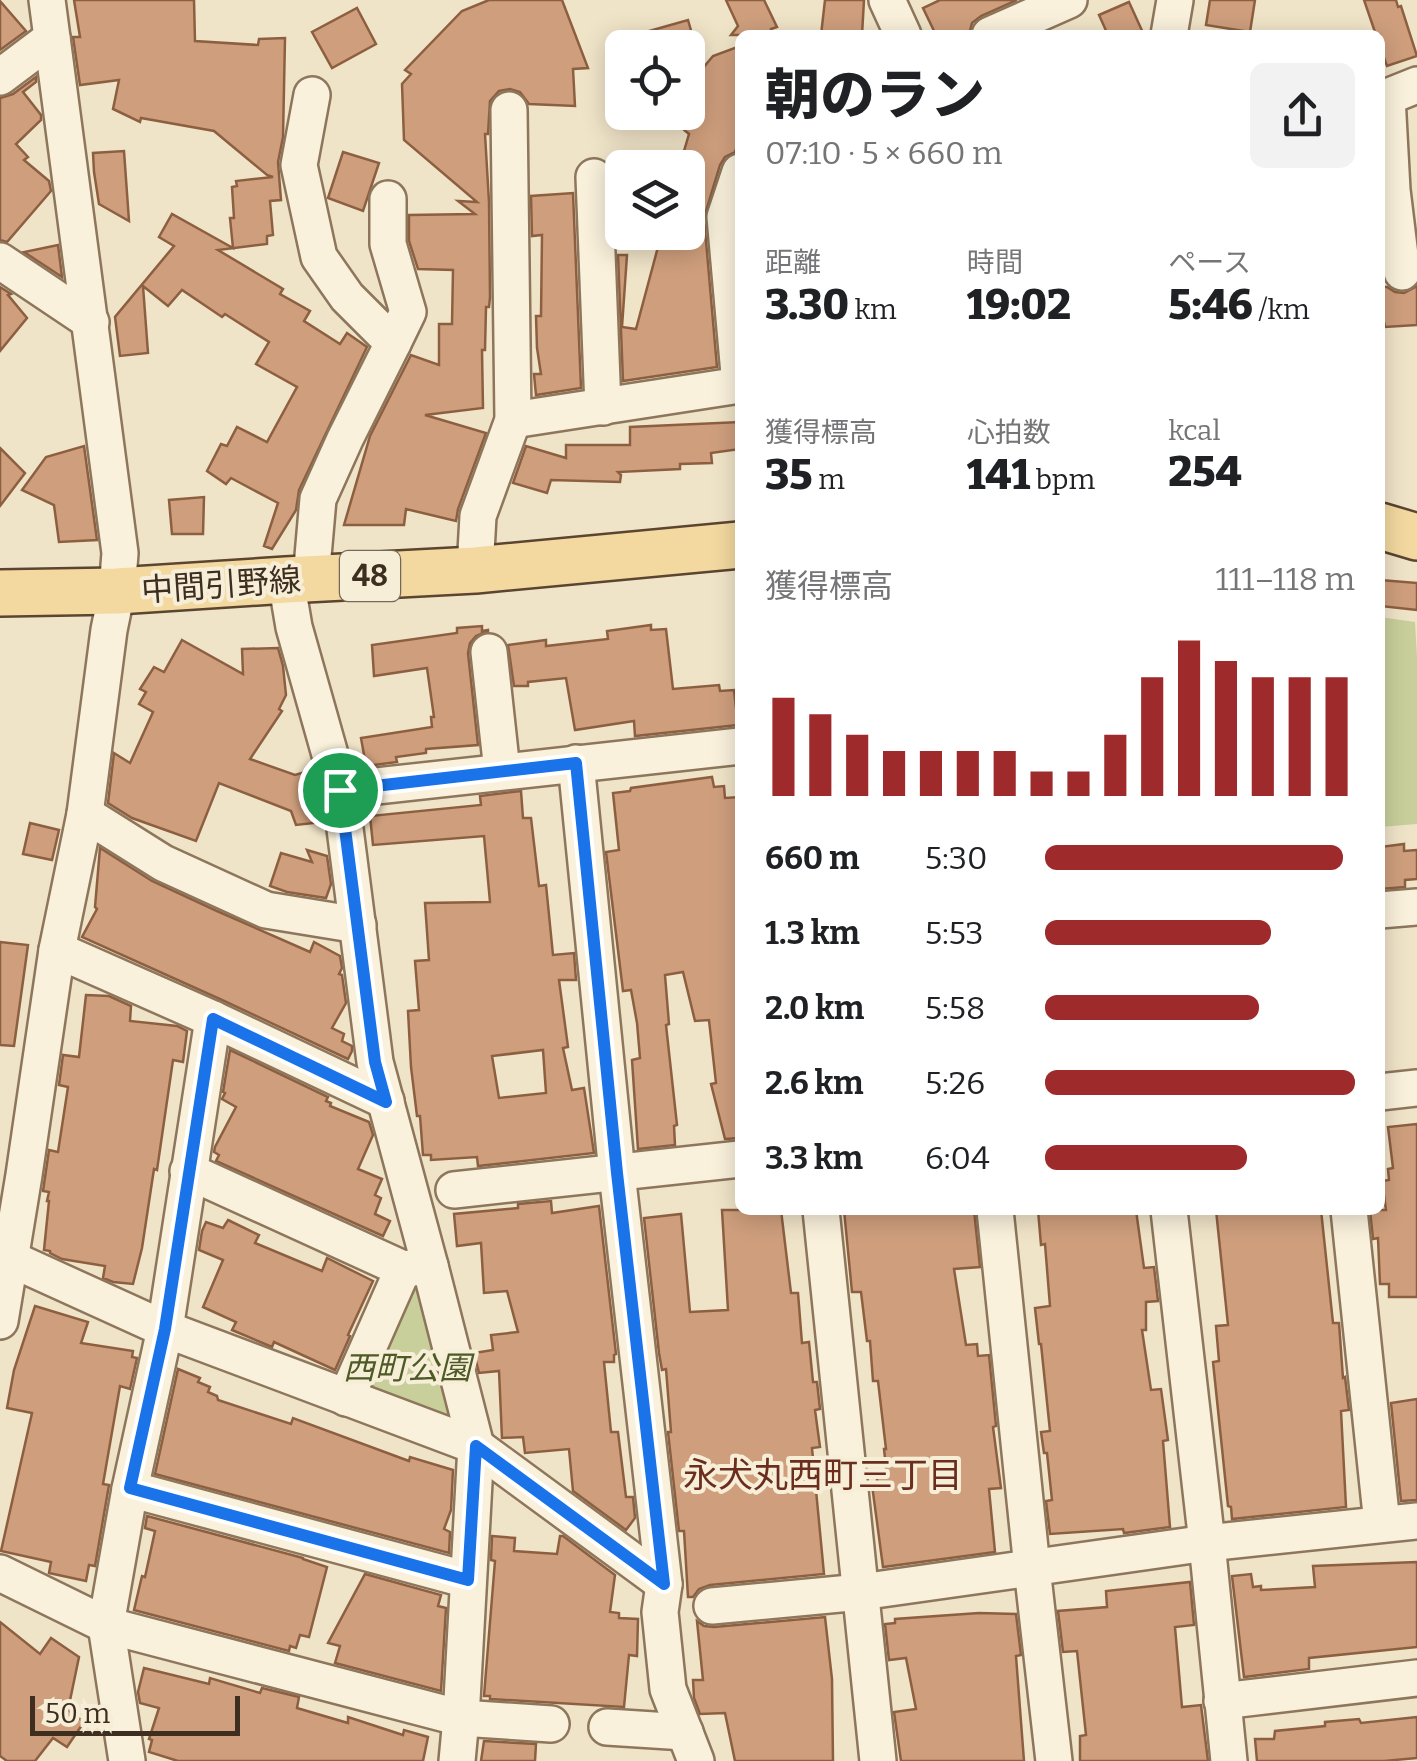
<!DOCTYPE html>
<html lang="ja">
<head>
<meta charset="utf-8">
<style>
  :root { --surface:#fff; --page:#f2f2f2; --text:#202124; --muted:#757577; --accent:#9e2a2b }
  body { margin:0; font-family:Bitter,"Noto Sans JP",serif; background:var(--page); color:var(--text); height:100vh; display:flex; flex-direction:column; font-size:38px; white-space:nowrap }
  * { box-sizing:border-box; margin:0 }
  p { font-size:32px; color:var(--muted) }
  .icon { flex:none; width:55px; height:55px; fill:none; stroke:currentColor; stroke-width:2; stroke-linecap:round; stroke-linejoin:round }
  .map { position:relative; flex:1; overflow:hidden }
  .sheet { position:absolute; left:735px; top:30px; width:650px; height:1185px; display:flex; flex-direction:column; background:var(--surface); border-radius:15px; box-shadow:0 5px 25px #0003 }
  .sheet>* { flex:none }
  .fabs { position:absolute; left:605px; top:30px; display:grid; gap:20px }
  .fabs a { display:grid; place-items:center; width:100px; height:100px; border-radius:15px; background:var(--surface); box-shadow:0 5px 25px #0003; font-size:50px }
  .scale { position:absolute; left:30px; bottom:25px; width:210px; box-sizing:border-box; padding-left:10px; border:5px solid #3d2e20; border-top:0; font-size:28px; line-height:35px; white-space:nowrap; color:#3d2e20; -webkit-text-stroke:8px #f7eed8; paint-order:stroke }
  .pin { position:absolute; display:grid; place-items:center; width:85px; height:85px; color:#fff; margin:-42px; border:5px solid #fff; border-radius:50%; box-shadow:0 2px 10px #0007 }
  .round { display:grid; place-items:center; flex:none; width:105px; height:105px; border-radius:15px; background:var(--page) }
  .headline { display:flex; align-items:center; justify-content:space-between; height:170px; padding:0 30px }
  h1 { font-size:55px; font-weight:800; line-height:75px }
  .figures { display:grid; grid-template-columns:repeat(3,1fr); gap:15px; height:170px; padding:10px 30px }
  .figures div { display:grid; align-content:center }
  .figures b { font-size:42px; font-weight:800 }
  .figures small { font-size:28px; font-weight:400 }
  .figures p { font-size:28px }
  .chart { height:280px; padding:20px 30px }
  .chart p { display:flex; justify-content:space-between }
  .chart svg { width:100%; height:180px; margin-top:10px; stroke:var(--accent); stroke-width:6 }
  ul { padding:0 30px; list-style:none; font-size:32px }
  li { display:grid; grid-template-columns:160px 120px 1fr; align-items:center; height:75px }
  li i { height:25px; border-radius:12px; background:var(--accent) }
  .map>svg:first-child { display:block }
  .green { fill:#c9cf9b }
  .building { fill:#cf9f7d; stroke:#8d5f41; stroke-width:2.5; fill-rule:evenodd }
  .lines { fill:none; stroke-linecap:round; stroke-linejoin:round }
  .minor-casing { stroke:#8d765c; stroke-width:40 }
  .major-casing { stroke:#5b4430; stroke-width:50 }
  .minor { stroke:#faf1dc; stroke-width:35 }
  .major { stroke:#f3d9a0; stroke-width:45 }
  .route-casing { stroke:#fff; stroke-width:20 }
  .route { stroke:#1a73e8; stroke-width:12 }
  .labels { text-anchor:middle; stroke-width:8; stroke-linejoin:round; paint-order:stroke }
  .shield { fill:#f7eed8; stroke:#756857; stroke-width:2.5 }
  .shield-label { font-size:30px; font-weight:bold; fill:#3d2e20 }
  .street-label { font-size:32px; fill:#3d2e20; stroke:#f7eed8 }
  .park-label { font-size:32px; font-style:italic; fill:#4d5a26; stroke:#f7eed8 }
  .neighbourhood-label { font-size:35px; fill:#6b2e1e; stroke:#f7eed8 }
</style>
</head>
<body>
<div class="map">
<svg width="1417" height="1761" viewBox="0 0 1417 1761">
  <rect width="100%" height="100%" fill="#f0e4c8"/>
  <g class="green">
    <path d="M 1380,617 L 1415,622 L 1417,657 L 1417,824 L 1380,827 Z"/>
    <path d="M 408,1278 L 423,1285 L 454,1424 L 362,1389 Z"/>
  </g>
  <g class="building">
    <path d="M 74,0 L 194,0 L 195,41 L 258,45 L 259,39 L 285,38 L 283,137 L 278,162 L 281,200 L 270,201 L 273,235 L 267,236 L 267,244 L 218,250 L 283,289 L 280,294 L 310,311 L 304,321 L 340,344 L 347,333 L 367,347 L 299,490 L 296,510 L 272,549 L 264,546 L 278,503 L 231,478 L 226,484 L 207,471 L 221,444 L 227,446 L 237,427 L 267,442 L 297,387 L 256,364 L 269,342 L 225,314 L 222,317 L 182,290 L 168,306 L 143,286 L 148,353 L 120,356 L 115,317 L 174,246 L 159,237 L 172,214 L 233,248 L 230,218 L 234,218 L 232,187 L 237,186 L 236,181 L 273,177 L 267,175 L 214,131 L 141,118 L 140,122 L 113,109 L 119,80 L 80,85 L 73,37 L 80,37 Z"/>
    <path d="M 489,0 L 562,0 L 588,68 L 573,69 L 575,106 L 529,104 L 520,92 L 510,89 L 499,91 L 490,101 L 488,134 L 485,134 L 489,202 L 490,297 L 489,307 L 486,307 L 485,350 L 482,350 L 483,408 L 425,415 L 486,433 L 458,509 L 456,521 L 406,509 L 404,525 L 344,525 L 370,436 L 411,355 L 439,365 L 439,324 L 452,324 L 453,270 L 418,269 L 409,241 L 409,215 L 475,214 L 458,201 L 477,202 L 404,140 L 402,84 L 411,74 L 405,70 L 462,11 Z"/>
    <path d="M 726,0 L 764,0 L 777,27 L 771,29 L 773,35 L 731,35 L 738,26 Z"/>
    <path d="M 825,0 L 864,0 L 862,35 L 821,35 Z"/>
    <path d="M 940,0 L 1017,0 L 981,16 L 972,23 L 969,35 L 936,35 L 923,8 Z"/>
    <path d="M 1210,0 L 1255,0 L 1250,32 L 1206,25 Z"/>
    <path d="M 1364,0 L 1396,0 L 1398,7 L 1401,6 L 1417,56 L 1387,66 L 1380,47 L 1380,35 L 1376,35 Z"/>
    <path d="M 0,1 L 26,31 L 0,50 Z"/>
    <path d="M 1129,2 L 1144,35 L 1108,35 L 1099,15 Z"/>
    <path d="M 357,8 L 376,44 L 332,68 L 312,32 Z"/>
    <path d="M 688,20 L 696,48 L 615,48 L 614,41 Z"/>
    <path d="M 740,46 L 740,138 L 735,152 L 725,157 L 720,165 L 704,218 L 717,367 L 623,381 L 618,255 L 627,255 L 622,327 L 636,329 L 662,232 L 688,232 L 688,168 L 679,168 L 689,134 L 663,112 L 688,112 L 688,86 L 713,56 Z"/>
    <path d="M 36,77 L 36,82 L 23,92 L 41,115 L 41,120 L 16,144 L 28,157 L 24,160 L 49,181 L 51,191 L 7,242 L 0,240 L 0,98 L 13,94 Z"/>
    <path d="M 124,151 L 129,221 L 99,204 L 94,172 L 93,153 Z"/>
    <path d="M 343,152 L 379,163 L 363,211 L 328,198 Z"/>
    <path d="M 573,193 L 581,388 L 536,395 L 534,374 L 541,374 L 537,348 L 536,316 L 541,316 L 542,235 L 532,236 L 531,196 Z"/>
    <path d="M 58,245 L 62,277 L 24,252 Z"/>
    <path d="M 1417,286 L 1417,325 L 1385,327 L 1384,322 L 1380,322 L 1380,287 L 1387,287 L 1395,292 L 1404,293 Z"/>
    <path d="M 0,287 L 11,294 L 8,295 L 27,318 L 0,351 Z"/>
    <path d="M 740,422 L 740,449 L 711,453 L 712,463 L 680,464 L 680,469 L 618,472 L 621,475 L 620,482 L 551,480 L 547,493 L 513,483 L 526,446 L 566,458 L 566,445 L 630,445 L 630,427 Z"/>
    <path d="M 84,446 L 97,540 L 59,542 L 54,505 L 22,490 L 46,457 Z"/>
    <path d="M 0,448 L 25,473 L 0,506 Z"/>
    <path d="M 204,497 L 203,534 L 172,534 L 169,500 Z"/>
    <path d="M 1380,580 L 1417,583 L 1417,610 L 1380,606 Z"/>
    <path d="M 651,625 L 651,630 L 666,629 L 673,689 L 719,685 L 720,691 L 734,690 L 738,725 L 635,736 L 634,721 L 575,730 L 566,678 L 528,682 L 528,686 L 514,686 L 508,645 L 546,640 L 546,646 L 608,639 L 607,631 Z"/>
    <path d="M 482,626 L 482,631 L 488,630 L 488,631 L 476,636 L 470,643 L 468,653 L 478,745 L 426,749 L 426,753 L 396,757 L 397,762 L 366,766 L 361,738 L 432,727 L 431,717 L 434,717 L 427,668 L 374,676 L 372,645 L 457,633 L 457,628 Z"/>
    <path d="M 182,640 L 243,674 L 242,649 L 278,648 L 283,666 L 286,695 L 279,709 L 282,711 L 250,759 L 295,775 L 312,770 L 319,794 L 323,822 L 296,825 L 291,811 L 219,783 L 196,841 L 132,818 L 108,803 L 114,753 L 130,763 L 153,712 L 139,704 L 146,692 L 140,689 L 154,667 L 164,672 Z"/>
    <path d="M 712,777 L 714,787 L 724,786 L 725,798 L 740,797 L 740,1138 L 725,1139 L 711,1084 L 716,1083 L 709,1020 L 695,1021 L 683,972 L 665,975 L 669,1024 L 666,1025 L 677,1125 L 674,1126 L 675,1145 L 638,1149 L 632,1060 L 640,1058 L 637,1023 L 631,990 L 623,991 L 606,852 L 619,850 L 613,793 L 630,791 L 631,788 Z"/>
    <path d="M 521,791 L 523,818 L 531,818 L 539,886 L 546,885 L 553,955 L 574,953 L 576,980 L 559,980 L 568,1047 L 563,1048 L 572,1090 L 584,1088 L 594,1153 L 478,1166 L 477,1157 L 431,1160 L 431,1155 L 423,1155 L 420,1116 L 417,1116 L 411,1067 L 408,1011 L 419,1010 L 415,961 L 429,960 L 425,903 L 490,902 L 484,836 L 373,845 L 370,816 L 481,805 L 480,796 ZM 543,1050 L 546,1093 L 499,1098 L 492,1056 Z"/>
    <path d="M 30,823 L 59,830 L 52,860 L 23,854 Z"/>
    <path d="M 1404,844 L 1404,851 L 1417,850 L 1417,879 L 1405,880 L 1405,887 L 1380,889 L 1380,847 Z"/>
    <path d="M 100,848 L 152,881 L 217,911 L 310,952 L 314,942 L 340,956 L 342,968 L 339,974 L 342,975 L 346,1003 L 332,1028 L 344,1034 L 342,1041 L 352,1046 L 352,1051 L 348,1059 L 222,1000 L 82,937 L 97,909 L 95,907 Z"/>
    <path d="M 307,850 L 327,856 L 331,884 L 326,898 L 287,892 L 270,886 L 281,853 L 312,862 Z"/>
    <path d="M 0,942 L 28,945 L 14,1046 L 0,1045 Z"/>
    <path d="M 86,995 L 109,996 L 131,1006 L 130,1021 L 177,1026 L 187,1031 L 183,1062 L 173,1060 L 157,1170 L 154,1169 L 142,1248 L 133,1284 L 113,1282 L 103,1278 L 105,1266 L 62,1259 L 50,1253 L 50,1251 L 44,1250 L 49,1201 L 47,1201 L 49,1192 L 43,1191 L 49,1150 L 58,1152 L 68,1087 L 59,1085 L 63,1055 L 79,1057 Z"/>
    <path d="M 230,1050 L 328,1097 L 326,1101 L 331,1103 L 330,1106 L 369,1122 L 373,1135 L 358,1169 L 382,1179 L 375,1195 L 381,1198 L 375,1214 L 390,1221 L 383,1236 L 216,1161 L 219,1155 L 214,1152 L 215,1147 L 236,1107 L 222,1099 L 225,1093 L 223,1092 Z"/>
    <path d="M 1417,1124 L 1417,1297 L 1389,1297 L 1389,1284 L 1380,1284 L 1378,1238 L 1373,1239 L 1370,1210 L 1386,1210 L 1382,1181 L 1389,1180 L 1388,1169 L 1393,1168 L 1388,1127 Z"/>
    <path d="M 551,1201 L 552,1213 L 599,1206 L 616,1354 L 614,1355 L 614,1362 L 604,1362 L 611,1432 L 618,1432 L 626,1497 L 633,1497 L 635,1518 L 626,1530 L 573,1491 L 569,1449 L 525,1453 L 523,1437 L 502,1438 L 499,1371 L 479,1373 L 474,1353 L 493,1350 L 491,1335 L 518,1332 L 507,1291 L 484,1293 L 481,1243 L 457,1246 L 454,1214 L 518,1208 L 518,1204 Z"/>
    <path d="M 722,1210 L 781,1210 L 791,1293 L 798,1293 L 802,1343 L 809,1342 L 813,1382 L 817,1382 L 820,1409 L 815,1410 L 820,1447 L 812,1448 L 824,1574 L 710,1585 L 699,1589 L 693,1597 L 688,1597 L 684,1531 L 679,1531 L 668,1432 L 671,1432 L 666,1369 L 662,1370 L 659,1353 L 644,1218 L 681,1214 L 690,1312 L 728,1310 Z"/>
    <path d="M 844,1210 L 974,1210 L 980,1267 L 954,1269 L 966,1345 L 977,1344 L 978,1356 L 989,1355 L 996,1426 L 993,1427 L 1001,1488 L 989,1489 L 995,1552 L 883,1567 L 872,1485 L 877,1483 L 877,1477 L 887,1476 L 884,1449 L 886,1449 L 878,1381 L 873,1381 L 870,1341 L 867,1341 L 861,1292 L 852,1292 Z"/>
    <path d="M 1038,1210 L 1136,1210 L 1144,1268 L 1154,1267 L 1158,1301 L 1146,1302 L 1146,1330 L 1142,1330 L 1151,1390 L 1161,1389 L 1168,1440 L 1163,1441 L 1170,1527 L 1124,1533 L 1123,1529 L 1050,1534 L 1046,1501 L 1052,1500 L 1047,1453 L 1044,1453 L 1041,1432 L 1050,1431 L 1041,1344 L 1039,1344 L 1035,1308 L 1050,1306 L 1045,1244 L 1041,1245 Z"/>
    <path d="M 1216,1210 L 1321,1210 L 1333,1323 L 1339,1323 L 1343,1378 L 1345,1377 L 1349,1410 L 1341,1411 L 1346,1507 L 1232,1519 L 1231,1507 L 1228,1506 L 1213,1362 L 1219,1361 L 1216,1326 L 1228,1325 Z"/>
    <path d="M 228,1220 L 259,1235 L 255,1243 L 322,1271 L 327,1258 L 373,1281 L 348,1335 L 350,1336 L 335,1370 L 274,1342 L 272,1347 L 232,1330 L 236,1322 L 203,1307 L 223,1260 L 199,1250 L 202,1231 L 206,1222 L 223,1228 Z"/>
    <path d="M 35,1306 L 88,1322 L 81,1343 L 133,1351 L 132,1357 L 137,1358 L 130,1389 L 120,1386 L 103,1484 L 109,1485 L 95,1566 L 89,1565 L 86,1581 L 49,1573 L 51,1562 L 1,1551 L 32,1413 L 7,1408 L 14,1370 Z"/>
    <path d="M 178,1369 L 200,1378 L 198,1382 L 210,1387 L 208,1392 L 217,1396 L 218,1400 L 291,1424 L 293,1418 L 409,1461 L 410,1457 L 453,1470 L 451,1510 L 444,1529 L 450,1532 L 449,1553 L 155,1474 Z"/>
    <path d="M 1417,1399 L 1417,1500 L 1401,1501 L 1391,1403 Z"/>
    <path d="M 147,1516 L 303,1558 L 303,1559 L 327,1567 L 309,1637 L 300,1635 L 296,1648 L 290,1646 L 289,1651 L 134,1610 L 142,1576 L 145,1577 L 155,1531 L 145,1528 Z"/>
    <path d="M 492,1536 L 515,1538 L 514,1551 L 557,1554 L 560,1536 L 563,1536 L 615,1575 L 610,1612 L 619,1613 L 619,1618 L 638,1619 L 637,1656 L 629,1655 L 624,1707 L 490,1699 L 490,1696 L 484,1696 L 495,1561 L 491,1560 Z"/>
    <path d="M 1417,1562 L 1417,1647 L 1309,1658 L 1309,1669 L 1244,1677 L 1232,1576 L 1251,1574 L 1253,1587 L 1261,1586 L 1261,1590 L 1315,1587 L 1313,1566 Z"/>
    <path d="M 365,1574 L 441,1595 L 438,1606 L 446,1608 L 441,1691 L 335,1663 L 340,1646 L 328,1643 Z"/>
    <path d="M 1190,1582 L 1194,1625 L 1175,1627 L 1182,1707 L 1201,1705 L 1208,1761 L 1080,1761 L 1080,1736 L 1086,1735 L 1077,1651 L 1063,1652 L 1058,1611 L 1107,1607 L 1106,1591 Z"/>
    <path d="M 979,1613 L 1016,1614 L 1021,1655 L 1016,1656 L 1024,1761 L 901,1761 L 894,1712 L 916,1709 L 906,1658 L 889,1660 L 885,1624 L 895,1623 L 895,1619 Z"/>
    <path d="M 825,1617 L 832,1679 L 833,1761 L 735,1761 L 725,1713 L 700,1714 L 694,1698 L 693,1680 L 703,1680 L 697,1621 L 704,1626 L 714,1627 Z"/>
    <path d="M 0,1622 L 40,1654 L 51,1638 L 79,1657 L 68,1710 L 84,1722 L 67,1747 L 53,1738 L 35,1761 L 7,1761 L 0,1756 Z"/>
    <path d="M 144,1668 L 209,1684 L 210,1678 L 260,1693 L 262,1688 L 299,1697 L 297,1708 L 348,1723 L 348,1717 L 403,1735 L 404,1730 L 428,1737 L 423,1761 L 178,1761 L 149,1752 L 152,1740 L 149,1739 L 159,1708 L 140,1703 L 138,1692 Z"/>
    <path d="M 1417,1717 L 1417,1758 L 1384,1761 L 1257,1761 L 1255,1739 L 1274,1739 L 1275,1731 L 1325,1726 L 1325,1722 L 1359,1719 L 1361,1723 Z"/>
    <path d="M 484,1741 L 536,1744 L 535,1761 L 481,1761 Z"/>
  </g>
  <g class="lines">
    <defs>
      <g id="minor">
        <path d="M 887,0 L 903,35"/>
        <path d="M 990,35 L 1069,0"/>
        <path d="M 1169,35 L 1175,0"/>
        <path d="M 0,77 L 52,38"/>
        <path d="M 594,177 L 603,407"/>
        <path d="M 388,199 L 388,244 L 408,312 L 393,343"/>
        <path d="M 0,261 L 91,322"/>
        <path d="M 1402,272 L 1392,190 L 1387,97 L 1417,85"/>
        <path d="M 740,385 L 725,217 L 740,172"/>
        <path d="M 513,420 L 740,385"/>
        <path d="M 475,570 L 478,516 L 513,420 L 509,110"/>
        <path d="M 311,579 L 318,499 L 345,439 L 393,343 L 347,297 L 319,257 L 299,165 L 312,95"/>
        <path d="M 286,580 L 294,627 L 340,790 L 375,1062 L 430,1266 L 476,1446 L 461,1718 L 457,1761"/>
        <path d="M 489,652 L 502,771"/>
        <path d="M 576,763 L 617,1173 L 664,1584 L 660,1612 L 668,1689 L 696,1761"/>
        <path d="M 340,790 L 740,746"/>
        <path d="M 85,814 L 163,863 L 266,910 L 358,925"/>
        <path d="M 1380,910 L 1417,907"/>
        <path d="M 57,950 L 213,1019 L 386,1101"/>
        <path d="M 1380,1092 L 1417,1088"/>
        <path d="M 188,1171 L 403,1269 L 430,1266"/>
        <path d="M 454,1190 L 740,1159"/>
        <path d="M 821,1210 L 878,1761"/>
        <path d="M 995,1210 L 1032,1568 L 1054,1761"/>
        <path d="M 1169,1210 L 1207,1543 L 1229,1761"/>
        <path d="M 1349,1210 L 1382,1524"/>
        <path d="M 11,1259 L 165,1329 L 476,1446 L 664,1584"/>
        <path d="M 0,1321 L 24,1175 L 57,950 L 85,814 L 109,630 L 117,591 L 120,553 L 47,0"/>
        <path d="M 346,1398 L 403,1269"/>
        <path d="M 130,1489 L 468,1580"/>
        <path d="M 0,1573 L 106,1625 L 461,1718 L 551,1724"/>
        <path d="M 712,1606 L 861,1592 L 1207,1543 L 1417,1521"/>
        <path d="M 1222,1701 L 1417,1678"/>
        <path d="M 607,1727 L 685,1732"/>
        <path d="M 127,1761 L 106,1625 L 130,1489 L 165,1329 L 213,1019"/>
      </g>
      <g id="major">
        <path d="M 1380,526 L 1417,537"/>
        <path d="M 0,593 L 117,591 L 286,580 L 475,570 L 740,545"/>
      </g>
    </defs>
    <use href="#minor" class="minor-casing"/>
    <use href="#major" class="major-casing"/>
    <use href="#minor" class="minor"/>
    <use href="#major" class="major"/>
  </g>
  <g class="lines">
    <defs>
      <path id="route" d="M 576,763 L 617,1173 L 664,1584 L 476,1446 L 468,1580 L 130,1488 L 165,1329 L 213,1019 L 386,1102 L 375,1062 L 340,790 Z"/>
    </defs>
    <use href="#route" class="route-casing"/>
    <use href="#route" class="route"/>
  </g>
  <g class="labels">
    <rect class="shield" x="340" y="551" width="60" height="50" rx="8"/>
    <g class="shield-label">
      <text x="370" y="586">48</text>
    </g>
    <g class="street-label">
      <text transform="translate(221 585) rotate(-4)" y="11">中間引野線</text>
    </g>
    <g class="park-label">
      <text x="407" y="1379">西町公園</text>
    </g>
    <g class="neighbourhood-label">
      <text x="823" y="1487">永犬丸西町三丁目</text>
    </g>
  </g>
</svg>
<div class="fabs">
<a><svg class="icon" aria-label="locate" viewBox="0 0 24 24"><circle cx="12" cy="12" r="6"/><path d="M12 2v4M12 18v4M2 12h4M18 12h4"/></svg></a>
<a><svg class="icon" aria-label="layers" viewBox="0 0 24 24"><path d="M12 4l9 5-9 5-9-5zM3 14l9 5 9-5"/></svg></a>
</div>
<div class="scale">50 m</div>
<div class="pin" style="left:340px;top:790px;background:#1e9e55"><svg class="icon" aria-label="arrive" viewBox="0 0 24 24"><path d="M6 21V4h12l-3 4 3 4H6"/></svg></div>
<section class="sheet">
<div class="headline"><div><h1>朝のラン</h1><p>07:10 · 5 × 660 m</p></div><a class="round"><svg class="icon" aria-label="share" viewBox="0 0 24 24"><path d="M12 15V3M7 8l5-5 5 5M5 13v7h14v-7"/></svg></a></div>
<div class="figures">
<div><p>距離</p><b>3.30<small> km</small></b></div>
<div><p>時間</p><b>19:02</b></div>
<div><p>ペース</p><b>5:46<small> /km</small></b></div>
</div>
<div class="figures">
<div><p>獲得標高</p><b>35<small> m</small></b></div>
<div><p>心拍数</p><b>141<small> bpm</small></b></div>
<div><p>kcal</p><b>254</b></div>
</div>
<div class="chart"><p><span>獲得標高</span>111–118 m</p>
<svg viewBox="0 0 160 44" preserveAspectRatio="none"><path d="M5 44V20M15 44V24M25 44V29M35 44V33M45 44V33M55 44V33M65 44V33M75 44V38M85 44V38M95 44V29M105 44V15M115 44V6M125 44V11M135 44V15M145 44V15M155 44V15"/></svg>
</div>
<ul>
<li><b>660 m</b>5:30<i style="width:96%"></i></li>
<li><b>1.3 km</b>5:53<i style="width:73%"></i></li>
<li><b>2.0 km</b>5:58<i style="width:69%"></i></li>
<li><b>2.6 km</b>5:26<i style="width:100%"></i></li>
<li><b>3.3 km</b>6:04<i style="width:65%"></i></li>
</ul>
</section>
</div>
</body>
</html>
